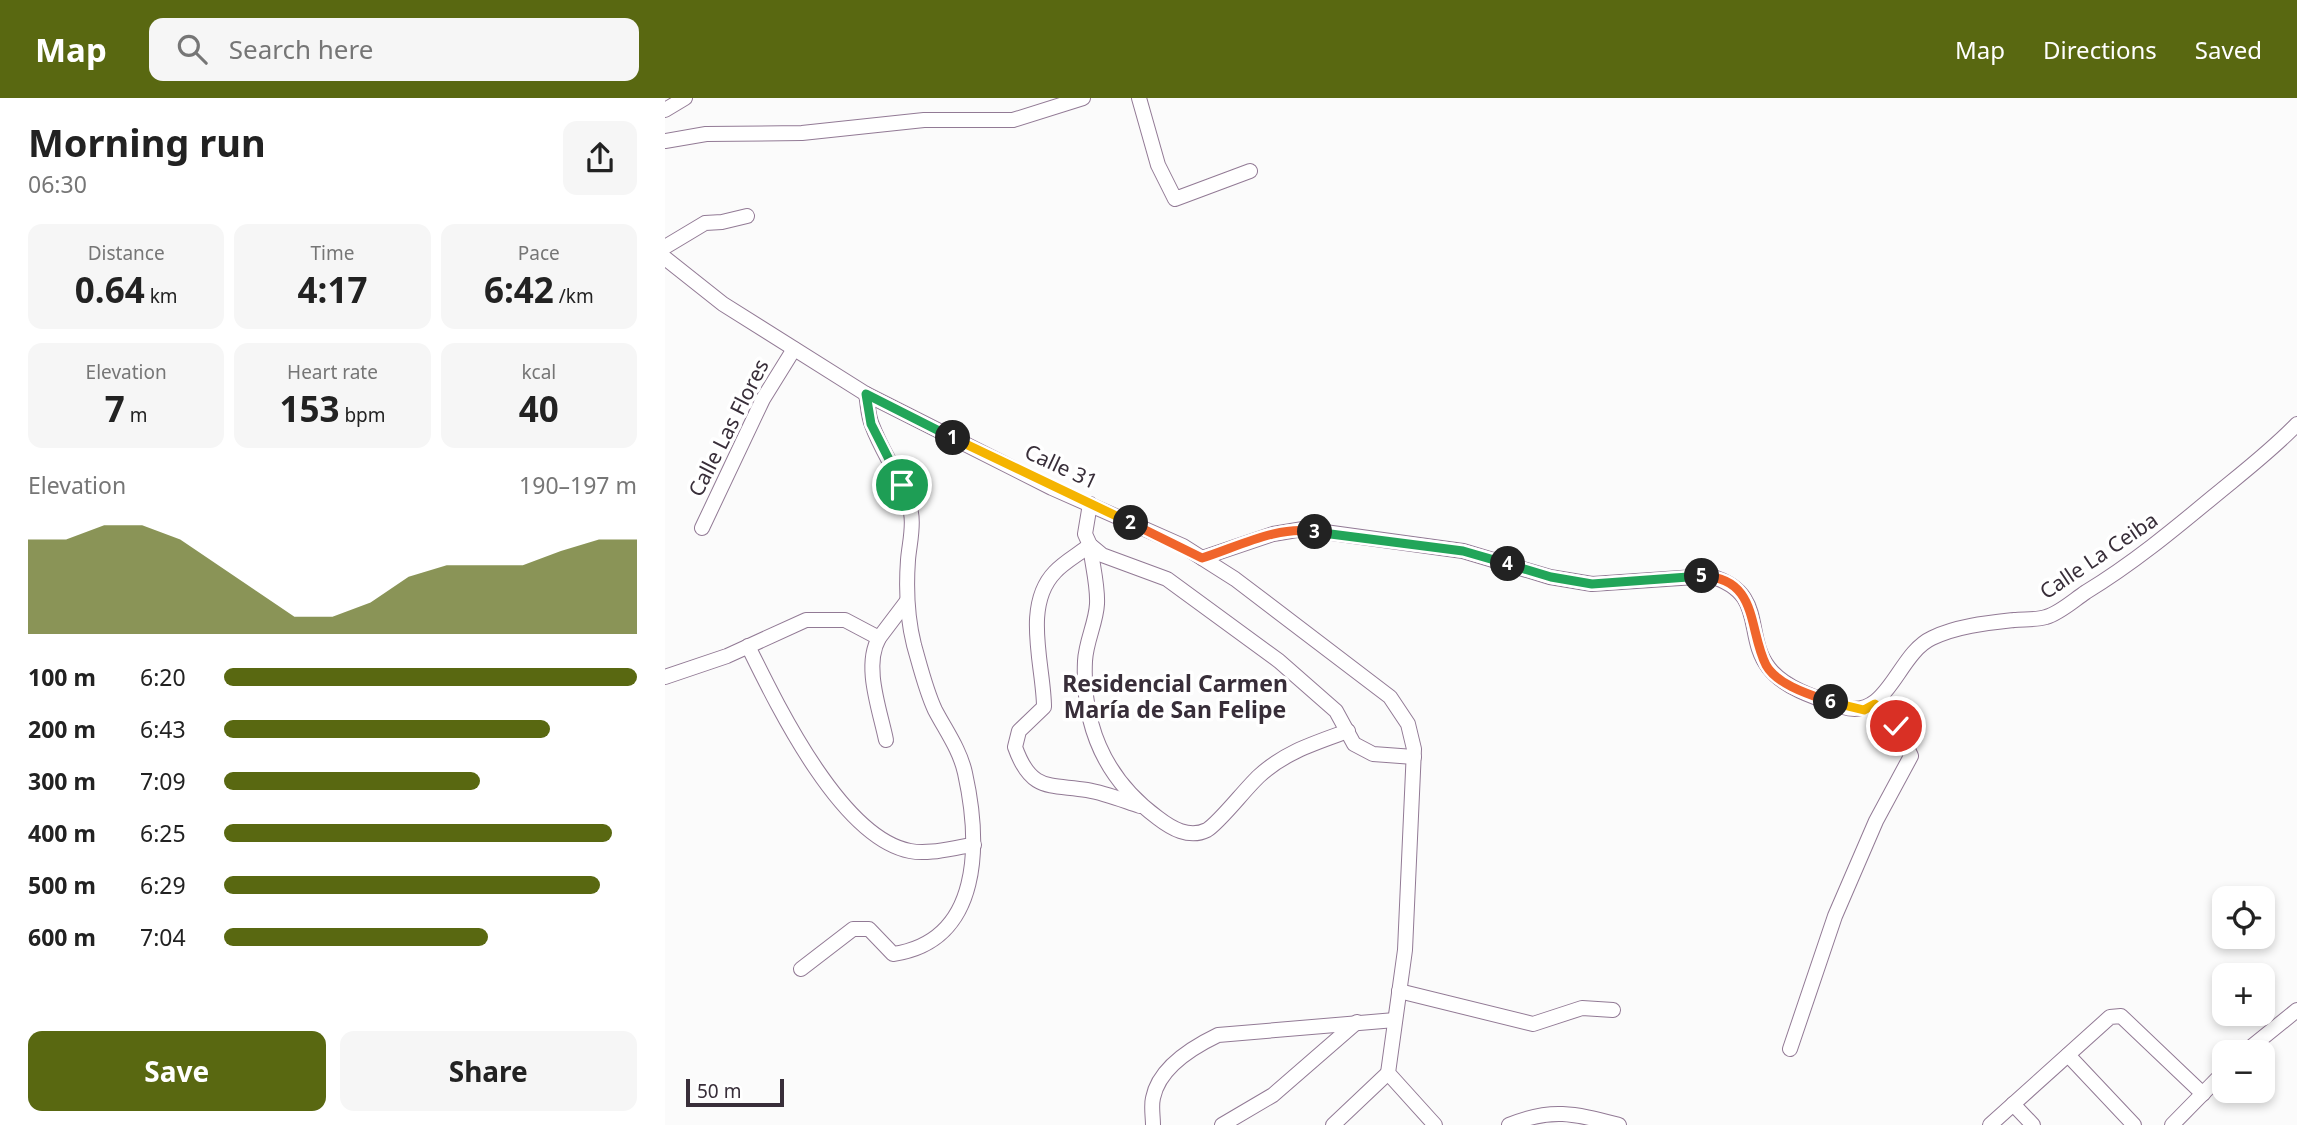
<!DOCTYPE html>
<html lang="en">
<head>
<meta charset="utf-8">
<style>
  :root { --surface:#fff; --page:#f6f6f6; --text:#222; --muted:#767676; --accent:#596811 }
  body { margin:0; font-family:"Noto Sans",sans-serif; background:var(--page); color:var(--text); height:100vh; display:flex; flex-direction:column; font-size:26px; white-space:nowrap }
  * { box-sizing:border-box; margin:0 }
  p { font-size:23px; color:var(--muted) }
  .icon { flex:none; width:38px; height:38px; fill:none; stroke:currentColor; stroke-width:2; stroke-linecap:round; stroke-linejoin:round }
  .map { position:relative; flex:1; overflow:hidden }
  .panel { display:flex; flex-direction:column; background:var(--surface); width:665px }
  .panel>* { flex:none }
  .buttons { position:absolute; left:1547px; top:788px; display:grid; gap:14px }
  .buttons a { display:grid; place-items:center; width:63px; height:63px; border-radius:14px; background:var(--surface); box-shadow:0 4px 10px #0003; font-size:35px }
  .scale { position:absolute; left:21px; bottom:18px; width:98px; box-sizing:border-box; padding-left:7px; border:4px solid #382e39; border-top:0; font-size:19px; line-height:24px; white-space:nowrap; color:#382e39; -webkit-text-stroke:5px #fff; paint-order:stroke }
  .pin { position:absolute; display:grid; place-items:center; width:60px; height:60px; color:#fff; margin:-30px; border:4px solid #fff; border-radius:50%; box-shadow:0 2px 7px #0007 }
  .km { position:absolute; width:35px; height:35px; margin:-18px; border-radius:50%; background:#222; color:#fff; font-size:19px; line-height:35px; text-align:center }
  .round { display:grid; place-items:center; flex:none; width:74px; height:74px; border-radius:14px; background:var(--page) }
  .summary { display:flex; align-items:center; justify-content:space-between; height:119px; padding:0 28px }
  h1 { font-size:38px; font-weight:700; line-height:52px }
  .stats { display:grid; grid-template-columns:repeat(3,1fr); gap:10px; height:119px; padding:7px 28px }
  .stats div { display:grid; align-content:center; border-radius:14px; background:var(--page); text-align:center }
  .stats b { font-size:35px; font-weight:700 }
  .stats small { font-size:19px; font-weight:400 }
  .stats p { font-size:19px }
  .chart { height:196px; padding:14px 28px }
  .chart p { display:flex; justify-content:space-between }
  .chart svg { width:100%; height:126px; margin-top:7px; fill:var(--accent); opacity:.7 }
  .cta { display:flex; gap:14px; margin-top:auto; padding:14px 28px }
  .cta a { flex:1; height:80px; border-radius:14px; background:var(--accent); color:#fff; font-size:28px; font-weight:700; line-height:80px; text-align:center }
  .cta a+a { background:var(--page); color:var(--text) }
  ul { padding:0 28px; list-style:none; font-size:23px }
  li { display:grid; grid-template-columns:112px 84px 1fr; align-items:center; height:52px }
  li i { height:18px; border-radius:9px; background:var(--accent) }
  header { display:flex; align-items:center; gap:42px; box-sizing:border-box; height:98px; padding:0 35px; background:var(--accent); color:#fff }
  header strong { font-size:33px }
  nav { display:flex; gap:38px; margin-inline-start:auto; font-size:24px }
  .search { width:490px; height:63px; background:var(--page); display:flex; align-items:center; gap:18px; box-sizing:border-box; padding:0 24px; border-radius:14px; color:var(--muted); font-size:26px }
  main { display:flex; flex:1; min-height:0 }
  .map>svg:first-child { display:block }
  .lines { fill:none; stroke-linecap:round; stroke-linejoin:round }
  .street-casing { stroke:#927a95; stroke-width:16 }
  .street { stroke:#fff; stroke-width:14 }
  .split-1-casing { stroke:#fff; stroke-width:14 }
  .split-2-casing { stroke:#fff; stroke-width:14 }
  .split-3-casing { stroke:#fff; stroke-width:14 }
  .split-4-casing { stroke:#fff; stroke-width:14 }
  .split-5-casing { stroke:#fff; stroke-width:14 }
  .split-6-casing { stroke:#fff; stroke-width:14 }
  .split-7-casing { stroke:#fff; stroke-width:14 }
  .split-1 { stroke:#22a559; stroke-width:9 }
  .split-2 { stroke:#f5b400; stroke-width:9 }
  .split-3 { stroke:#f0652b; stroke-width:9 }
  .split-4 { stroke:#22a559; stroke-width:9 }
  .split-5 { stroke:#22a559; stroke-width:9 }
  .split-6 { stroke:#f0652b; stroke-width:9 }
  .split-7 { stroke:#f5b400; stroke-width:9 }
  .labels { text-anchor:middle; stroke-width:7; stroke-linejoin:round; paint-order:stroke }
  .street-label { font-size:21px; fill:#382e39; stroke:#fff }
  .neighbourhood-label { font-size:23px; font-weight:bold; fill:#382e39; stroke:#fff }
</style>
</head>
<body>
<header>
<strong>Map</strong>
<div class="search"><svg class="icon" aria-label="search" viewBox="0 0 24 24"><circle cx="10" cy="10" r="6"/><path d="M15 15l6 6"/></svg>Search here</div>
<nav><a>Map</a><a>Directions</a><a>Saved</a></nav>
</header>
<main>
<section class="panel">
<div class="summary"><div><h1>Morning run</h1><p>06:30</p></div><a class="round"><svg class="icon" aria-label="share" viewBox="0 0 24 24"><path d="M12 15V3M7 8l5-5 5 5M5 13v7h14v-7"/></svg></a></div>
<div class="stats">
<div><p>Distance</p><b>0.64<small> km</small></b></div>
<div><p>Time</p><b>4:17</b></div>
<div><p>Pace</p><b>6:42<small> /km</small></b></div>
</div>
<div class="stats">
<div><p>Elevation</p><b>7<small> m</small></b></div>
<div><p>Heart rate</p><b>153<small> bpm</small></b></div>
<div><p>kcal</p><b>40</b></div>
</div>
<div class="chart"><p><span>Elevation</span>190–197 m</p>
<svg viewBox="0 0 160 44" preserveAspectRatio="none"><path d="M0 44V11L10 11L20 6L30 6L40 11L50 20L60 29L70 38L80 38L90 33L100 24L110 20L120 20L130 20L140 15L150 11L160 11V44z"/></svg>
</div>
<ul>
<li><b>100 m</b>6:20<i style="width:100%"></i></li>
<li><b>200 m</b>6:43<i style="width:79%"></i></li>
<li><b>300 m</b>7:09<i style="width:62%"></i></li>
<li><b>400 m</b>6:25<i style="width:94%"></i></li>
<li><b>500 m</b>6:29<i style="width:91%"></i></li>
<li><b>600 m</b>7:04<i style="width:64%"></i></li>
</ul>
<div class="cta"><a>Save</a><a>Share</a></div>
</section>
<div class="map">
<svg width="1632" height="1027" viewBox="0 0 1632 1027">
  <rect width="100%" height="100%" fill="#fbfbfb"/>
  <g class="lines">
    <defs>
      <g id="street">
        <path d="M 474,0 L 493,67 L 510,101 L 585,73"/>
        <path d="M 0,12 L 20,0"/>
        <path d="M 0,43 L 41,36 L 137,35 L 259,22 L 348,22 L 418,0"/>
        <path d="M 0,149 L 40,125 L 57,124 L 82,118"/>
        <path d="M 0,160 L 58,206 L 201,296 L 387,390 L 518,448 L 570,481 L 725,599 L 743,626 L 749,651 L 740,852 L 723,975 L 770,1027"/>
        <path d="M 425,406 L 420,436 L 425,447 L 437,457 L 502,481 L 614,563 L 671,613 L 689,646 L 708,656 L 749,659"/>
        <path d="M 37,430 L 98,301 L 129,251"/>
        <path d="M 425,447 C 427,466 433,487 432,506 C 431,525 421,543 420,563 C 417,628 440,681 493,720 C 506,730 524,741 542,732 C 555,724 580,691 594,678 C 620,654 650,645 683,633"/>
        <path d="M 425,447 C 414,456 399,464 390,474 C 357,508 379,569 379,609 L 354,633 L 350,649 C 366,694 384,686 422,692 C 440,695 457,702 475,708"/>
        <path d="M 537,460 L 608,436 L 638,431 L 798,453 L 885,479 L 927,486 L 1045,478 C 1103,495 1078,537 1104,570 C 1120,591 1154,601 1178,609 C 1223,623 1232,556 1267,540 C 1292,528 1322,525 1349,522 C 1359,521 1372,522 1381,519 C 1395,515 1409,502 1421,494 C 1467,466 1507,433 1548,399 C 1577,375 1606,353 1632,326"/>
        <path d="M 214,540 C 198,568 215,612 221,642"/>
        <path d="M 83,548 C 112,607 176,740 245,753 C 265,757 290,749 309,747"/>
        <path d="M 0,579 L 62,558 L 141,522 L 180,522 L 214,540 L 242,503"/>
        <path d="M 136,871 L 188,831 L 204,831 L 228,856 C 318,843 315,743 300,675 C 295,652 281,633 270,612 C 261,593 255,568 249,547 C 242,519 241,490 243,462 C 244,448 249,429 246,415 C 239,383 218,357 207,327 C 203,318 203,306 201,296"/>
        <path d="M 734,893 L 868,926 L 917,910 L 948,912"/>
        <path d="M 1125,951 L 1170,818 L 1211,723 L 1246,658 L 1232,628 L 1211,606"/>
        <path d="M 1580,954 L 1632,912"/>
        <path d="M 1403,957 L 1469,1027"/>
        <path d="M 1348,1006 L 1368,1027"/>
        <path d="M 488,1027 C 488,1019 486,1008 488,1000 C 494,969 528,949 553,937 L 730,922"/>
        <path d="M 557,1027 L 608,997 L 692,924"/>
        <path d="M 668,1027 L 723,975"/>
        <path d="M 844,1027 C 887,1009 911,1016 954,1027"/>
        <path d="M 1325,1027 L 1445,919 L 1456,918 L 1538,996"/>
        <path d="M 1507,1027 L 1559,974"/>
      </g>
    </defs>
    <use href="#street" class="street-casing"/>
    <use href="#street" class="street"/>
  </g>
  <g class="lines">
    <defs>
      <path id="split-1" d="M 237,387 L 206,326 L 201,296 L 288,340"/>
      <path id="split-2" d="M 288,340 L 466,425"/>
      <path id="split-3" d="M 466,425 L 537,460 C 570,450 615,426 650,434"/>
      <path id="split-4" d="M 650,434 L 798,453 L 843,466"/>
      <path id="split-5" d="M 843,466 L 886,479 L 927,486 L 1037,478"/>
      <path id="split-6" d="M 1037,478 C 1094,480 1083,532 1101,567 C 1112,587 1146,597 1166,604"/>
      <path id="split-7" d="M 1166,604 L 1199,612 L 1210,606 L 1231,628"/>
    </defs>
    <use href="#split-1" class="split-1-casing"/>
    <use href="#split-2" class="split-2-casing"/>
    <use href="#split-3" class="split-3-casing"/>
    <use href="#split-4" class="split-4-casing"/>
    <use href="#split-5" class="split-5-casing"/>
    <use href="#split-6" class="split-6-casing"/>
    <use href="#split-7" class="split-7-casing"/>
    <use href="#split-1" class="split-1"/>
    <use href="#split-2" class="split-2"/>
    <use href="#split-3" class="split-3"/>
    <use href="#split-4" class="split-4"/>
    <use href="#split-5" class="split-5"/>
    <use href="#split-6" class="split-6"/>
    <use href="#split-7" class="split-7"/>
  </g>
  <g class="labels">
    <g class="street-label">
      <text transform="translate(64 330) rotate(-63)" y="7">Calle Las Flores</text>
      <text transform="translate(396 369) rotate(25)" y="7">Calle 31</text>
      <text transform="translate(1434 458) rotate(-34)" y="7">Calle La Ceiba</text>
    </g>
    <g class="neighbourhood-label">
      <text x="510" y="594">Residencial Carmen<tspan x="510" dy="26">María de San Felipe</tspan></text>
    </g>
  </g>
</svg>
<div class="buttons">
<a><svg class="icon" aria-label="locate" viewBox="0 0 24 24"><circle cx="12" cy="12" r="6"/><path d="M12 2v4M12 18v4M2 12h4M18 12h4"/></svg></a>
<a>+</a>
<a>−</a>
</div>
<div class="scale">50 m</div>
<div class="pin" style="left:237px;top:387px;background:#1e9e55"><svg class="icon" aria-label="arrive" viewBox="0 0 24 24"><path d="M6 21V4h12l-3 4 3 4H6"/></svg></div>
<div class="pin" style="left:1231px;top:628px;background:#d93025"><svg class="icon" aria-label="check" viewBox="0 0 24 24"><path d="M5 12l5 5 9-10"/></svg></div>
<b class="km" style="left:288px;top:340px">1</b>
<b class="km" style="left:466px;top:425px">2</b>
<b class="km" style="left:650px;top:434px">3</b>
<b class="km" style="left:843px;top:466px">4</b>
<b class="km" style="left:1037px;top:478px">5</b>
<b class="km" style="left:1166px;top:604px">6</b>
</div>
</main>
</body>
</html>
